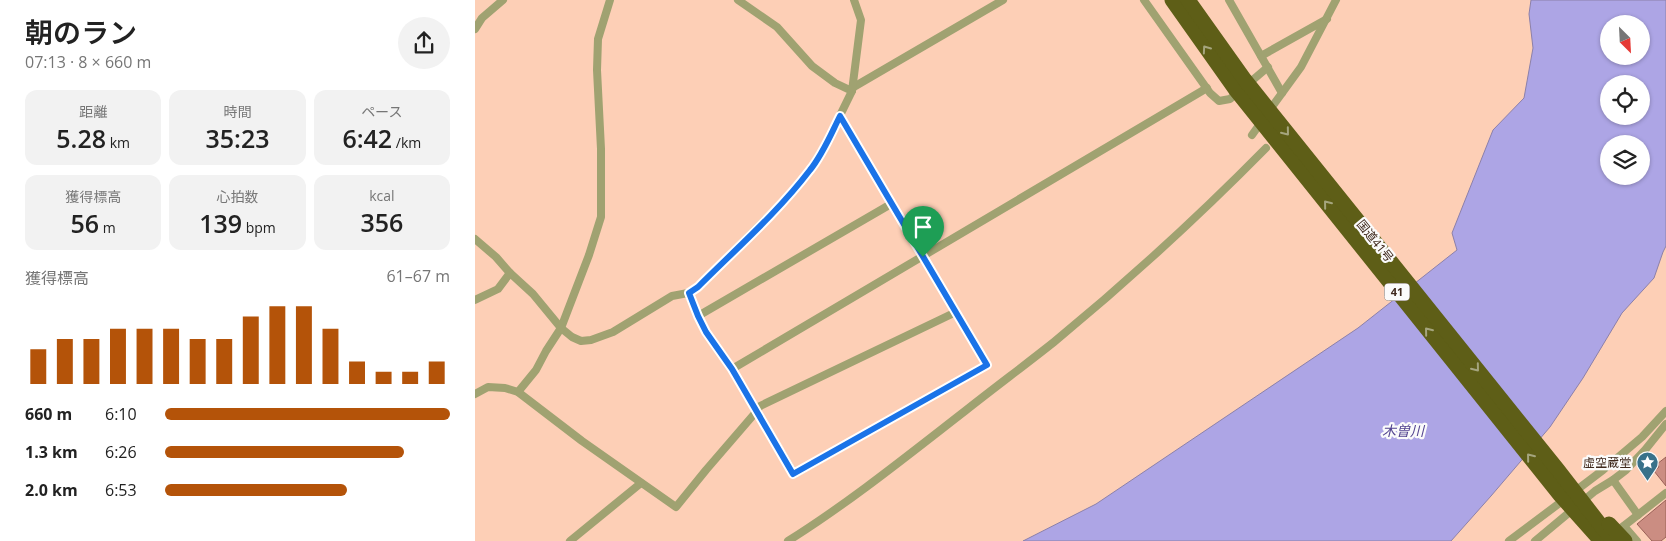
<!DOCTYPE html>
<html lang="ja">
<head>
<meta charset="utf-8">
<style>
  :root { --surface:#fff; --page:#f2f2f2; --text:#222; --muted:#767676; --accent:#b45309 }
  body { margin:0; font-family:"Open Sans","Noto Sans JP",sans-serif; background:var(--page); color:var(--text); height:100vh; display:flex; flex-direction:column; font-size:19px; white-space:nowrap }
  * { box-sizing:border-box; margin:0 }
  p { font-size:16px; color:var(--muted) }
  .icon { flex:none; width:28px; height:28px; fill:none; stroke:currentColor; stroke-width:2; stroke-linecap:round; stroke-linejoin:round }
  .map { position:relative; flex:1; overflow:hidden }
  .sheet { display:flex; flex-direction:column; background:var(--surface); width:475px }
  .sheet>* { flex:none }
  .needle { width:32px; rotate:156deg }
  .tools { position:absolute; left:1125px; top:15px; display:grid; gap:10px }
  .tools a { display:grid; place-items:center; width:50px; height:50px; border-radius:50%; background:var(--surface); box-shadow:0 1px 4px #0004; font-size:25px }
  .pin { position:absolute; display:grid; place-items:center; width:42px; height:42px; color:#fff; margin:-51px -21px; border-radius:50% 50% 50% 0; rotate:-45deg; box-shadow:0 0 5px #0007 }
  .pin .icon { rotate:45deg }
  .round { display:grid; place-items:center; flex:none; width:52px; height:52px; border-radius:26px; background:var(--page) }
  .headline { display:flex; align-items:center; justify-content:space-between; height:85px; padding:0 25px }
  h1 { font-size:28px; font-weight:600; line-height:38px }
  .figures { display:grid; grid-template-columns:repeat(3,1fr); gap:8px; height:85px; padding:5px 25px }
  .figures div { display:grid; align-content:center; border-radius:12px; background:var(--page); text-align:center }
  .figures b { font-size:25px; font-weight:600 }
  .figures small { font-size:14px; font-weight:400 }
  .figures p { font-size:14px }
  .chart { height:140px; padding:10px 25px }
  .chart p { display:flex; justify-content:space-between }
  .chart svg { width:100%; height:90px; margin-top:5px; stroke:var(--accent); stroke-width:6 }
  ul { padding:0 25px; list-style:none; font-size:16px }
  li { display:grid; grid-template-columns:80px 60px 1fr; align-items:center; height:38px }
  li i { height:12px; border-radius:6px; background:var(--accent) }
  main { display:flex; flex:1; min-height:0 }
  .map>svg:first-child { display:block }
  .water { fill:#ada5e5; stroke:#8c80a9; fill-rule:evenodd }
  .building { fill:#cb8d82; stroke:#9a6057 }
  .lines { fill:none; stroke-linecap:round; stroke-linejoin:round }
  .street { stroke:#a0a271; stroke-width:8 }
  .highway { stroke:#5e5e17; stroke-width:15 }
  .oneway { stroke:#a5a57e }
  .route-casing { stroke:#fff; stroke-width:10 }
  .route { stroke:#1a73e8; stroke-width:6 }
  .labels { text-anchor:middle; stroke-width:4.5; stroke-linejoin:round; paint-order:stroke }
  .shield { fill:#fbfbfb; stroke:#776860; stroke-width:1 }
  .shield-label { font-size:11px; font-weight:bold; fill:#3f291d }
  .street-label { font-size:12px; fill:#3f291d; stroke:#fbfbfb }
  .poi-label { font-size:12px; fill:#3f291d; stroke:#fbfbfb; text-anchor:end }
  .water-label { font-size:14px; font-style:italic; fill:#534490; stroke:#fbfbfb }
</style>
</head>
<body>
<main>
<section class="sheet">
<div class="headline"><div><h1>朝のラン</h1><p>07:13 · 8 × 660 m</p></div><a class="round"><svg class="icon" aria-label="share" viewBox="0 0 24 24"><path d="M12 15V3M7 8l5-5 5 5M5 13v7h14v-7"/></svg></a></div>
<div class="figures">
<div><p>距離</p><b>5.28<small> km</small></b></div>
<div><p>時間</p><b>35:23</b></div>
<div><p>ペース</p><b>6:42<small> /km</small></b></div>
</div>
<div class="figures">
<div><p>獲得標高</p><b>56<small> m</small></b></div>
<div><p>心拍数</p><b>139<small> bpm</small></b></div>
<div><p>kcal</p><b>356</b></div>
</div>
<div class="chart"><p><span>獲得標高</span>61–67 m</p>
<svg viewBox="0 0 160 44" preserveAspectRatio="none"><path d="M5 44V27M15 44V22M25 44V22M35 44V17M45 44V17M55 44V17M65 44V22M75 44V22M85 44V11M95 44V6M105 44V6M115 44V17M125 44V33M135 44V38M145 44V38M155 44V33"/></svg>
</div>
<ul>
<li><b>660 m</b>6:10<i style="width:100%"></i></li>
<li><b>1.3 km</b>6:26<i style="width:84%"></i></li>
<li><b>2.0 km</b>6:53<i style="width:64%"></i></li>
</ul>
</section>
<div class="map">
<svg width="1191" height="541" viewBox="0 0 1191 541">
  <rect width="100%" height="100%" fill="#fdcfb6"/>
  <path class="water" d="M 1056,0 L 1191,0 L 1191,246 L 1188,252 L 1179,278 L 1147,313 L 1108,378 L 1075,427 L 1016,496 L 976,541 L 548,541 L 621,504 L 883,328 L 982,250 L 977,233 L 1018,130 L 1049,98 L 1058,48 L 1054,14 ZM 1134,24 L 1166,24 L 1166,56 L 1134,56 ZM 1134,84 L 1166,84 L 1166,116 L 1134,116 ZM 1134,144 L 1166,144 L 1166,176 L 1134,176 Z"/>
  <g class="building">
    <path d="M 1191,457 L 1191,486 L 1179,471 L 1184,467 L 1182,464 Z"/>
    <path d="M 1191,500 L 1191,537 L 1186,541 L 1177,541 L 1162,524 Z"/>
  </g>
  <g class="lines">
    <g class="street">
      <path d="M 263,0 L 302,27 L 337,66 L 360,83 L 377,91"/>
      <path d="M 669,0 L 735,93 L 744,101 L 755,99 L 764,91"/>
      <path d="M 754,0 L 807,93"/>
      <path d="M 0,29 L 7,18 L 28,0"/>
      <path d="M 786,56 L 852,19"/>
      <path d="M 773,84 L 793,67"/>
      <path d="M 377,88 L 528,0"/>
      <path d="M 794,111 L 826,67 L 861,0"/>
      <path d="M 777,135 L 787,121"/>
      <path d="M 0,239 L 21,257 L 35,273 L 58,294 L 86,328 L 97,337 L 106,341 L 116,340 L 138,332 L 197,296 L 213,293 L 223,287 L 308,202 L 336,169 L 351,144 L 377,91 L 386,20 L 379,0"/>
      <path d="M 213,293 L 231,332 L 257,369 L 319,474 L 512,365 L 365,116"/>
      <path d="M 0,300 L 23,289 L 35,273"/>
      <path d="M 223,316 L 416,204"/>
      <path d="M 257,369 L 732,88"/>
      <path d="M 43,392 L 61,370 L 71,351 L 86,328 L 114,255 L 126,217 L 126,149 L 122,70 L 123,39 L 135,0"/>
      <path d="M 0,394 L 13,387 L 30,388 L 43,392 L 107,441 L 201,507 L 231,470 L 281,412 L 285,406 L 481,312"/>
      <path d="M 1138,480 L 1163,515"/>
      <path d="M 1099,492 L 1128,470 L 1167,437 L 1191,411"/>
      <path d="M 1149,526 L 1162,541"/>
      <path d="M 1141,532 L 1191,493"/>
      <path d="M 95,541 L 166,483"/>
      <path d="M 313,541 C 375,502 432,456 490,411 C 519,388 550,365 579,342 C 653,281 724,216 791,148"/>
      <path d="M 1034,541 L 1090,499"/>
      <path d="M 1060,541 L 1120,491 L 1138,480 L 1151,470 L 1170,450 L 1191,424"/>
    </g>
    <g class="highway">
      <path d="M 697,0 L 760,89 L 1085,495 L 1126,541"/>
      <path d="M 713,0 L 770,80 L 1083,470 L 1138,541"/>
      <path d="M 1134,524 L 1150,541"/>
    </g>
  </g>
  <defs><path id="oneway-chevron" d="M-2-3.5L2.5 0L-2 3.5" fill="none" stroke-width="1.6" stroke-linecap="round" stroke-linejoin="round" transform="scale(1.25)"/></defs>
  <g class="oneway">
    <use href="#oneway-chevron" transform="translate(731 49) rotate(-125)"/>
    <use href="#oneway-chevron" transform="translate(811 132) rotate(51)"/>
    <use href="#oneway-chevron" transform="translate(852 204) rotate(-129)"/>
    <use href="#oneway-chevron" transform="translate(953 331) rotate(-129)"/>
    <use href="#oneway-chevron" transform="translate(1001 368) rotate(51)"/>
    <use href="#oneway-chevron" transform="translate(1055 457) rotate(-129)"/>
  </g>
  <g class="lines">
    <defs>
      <path id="route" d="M 365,116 L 512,365 L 318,474 L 257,369 L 231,332 L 223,316 L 214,293 L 223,287 C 261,249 303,212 335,170 C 348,154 356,134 365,116 Z"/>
    </defs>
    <use href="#route" class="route-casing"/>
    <use href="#route" class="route"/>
  </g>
  <defs>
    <symbol id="sight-pin" viewBox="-11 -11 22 30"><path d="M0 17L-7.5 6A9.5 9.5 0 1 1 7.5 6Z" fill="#38718a" stroke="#fbfbfb"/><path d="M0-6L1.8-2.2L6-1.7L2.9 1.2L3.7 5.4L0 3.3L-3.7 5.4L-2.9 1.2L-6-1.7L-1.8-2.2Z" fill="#fff"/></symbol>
  </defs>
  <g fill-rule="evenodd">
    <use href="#sight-pin" x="1160" y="450" width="25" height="34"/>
  </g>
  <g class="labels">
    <rect class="shield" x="909.5" y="283.5" width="25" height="17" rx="4"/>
    <g class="shield-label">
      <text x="922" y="296">41</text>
    </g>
    <g class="street-label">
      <text transform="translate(900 241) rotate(51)" y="4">国道41号</text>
    </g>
    <g class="poi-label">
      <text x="1156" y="467">虚空蔵堂</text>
    </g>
    <g class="water-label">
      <text x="928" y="436">木曽川</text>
    </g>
  </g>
</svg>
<div class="tools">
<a><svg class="needle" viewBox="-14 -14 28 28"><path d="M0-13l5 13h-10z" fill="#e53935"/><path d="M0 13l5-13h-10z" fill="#767676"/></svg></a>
<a><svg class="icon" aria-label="locate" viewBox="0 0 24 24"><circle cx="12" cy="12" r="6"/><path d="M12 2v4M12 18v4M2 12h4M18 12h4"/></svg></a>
<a><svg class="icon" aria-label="layers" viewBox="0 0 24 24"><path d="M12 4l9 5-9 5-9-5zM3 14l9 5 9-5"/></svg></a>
</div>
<div class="pin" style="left:448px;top:257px;background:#1e9e55"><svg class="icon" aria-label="arrive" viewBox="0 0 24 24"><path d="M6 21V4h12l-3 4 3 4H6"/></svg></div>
</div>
</main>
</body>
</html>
